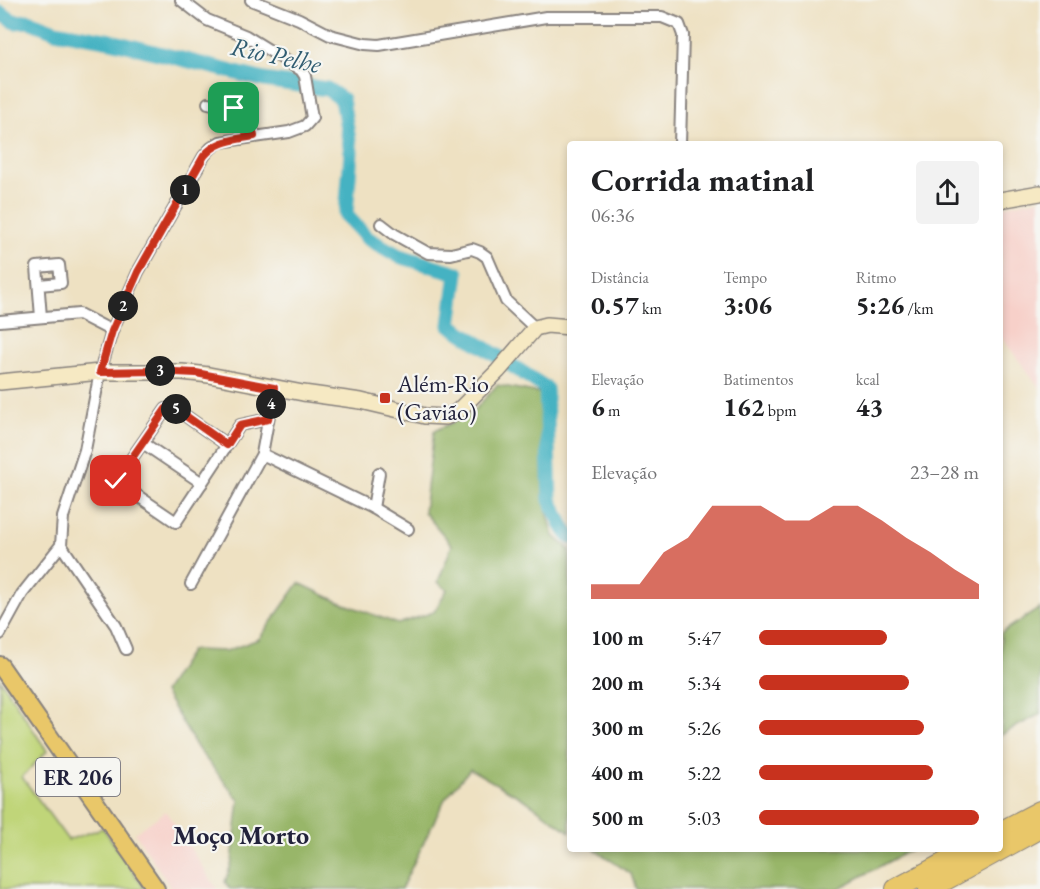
<!DOCTYPE html>
<html lang="pt">
<head>
<meta charset="utf-8">
<style>
  :root { --surface:#fff; --page:#f2f2f2; --text:#202124; --muted:#757577; --accent:#c8321e }
  body { margin:0; font-family:"EB Garamond",serif; background:var(--page); color:var(--text); height:100vh; display:flex; flex-direction:column; font-size:22px; white-space:nowrap }
  * { box-sizing:border-box; margin:0 }
  p { font-size:20px; color:var(--muted) }
  .icon { flex:none; width:33px; height:33px; fill:none; stroke:currentColor; stroke-width:2; stroke-linecap:round; stroke-linejoin:round }
  .map { position:relative; flex:1; overflow:hidden }
  .drawer { position:absolute; left:567px; top:141px; width:436px; height:711px; display:flex; flex-direction:column; background:var(--surface); border-radius:6px; box-shadow:0 3px 9px #0003 }
  .drawer>* { flex:none }
  .pin { position:absolute; display:grid; place-items:center; width:51px; height:51px; color:#fff; margin:-26px; border-radius:12px; box-shadow:0 3px 9px #0006 }
  .km { position:absolute; width:30px; height:30px; margin:-15px; border-radius:50%; background:#222; color:#fff; font-size:16px; line-height:30px; text-align:center }
  .round { display:grid; place-items:center; flex:none; width:63px; height:63px; border-radius:6px; background:var(--page) }
  .summary { display:flex; align-items:center; justify-content:space-between; height:102px; padding:0 24px }
  h1 { font-size:33px; font-weight:700; line-height:45px }
  .metrics { display:grid; grid-template-columns:repeat(3,1fr); gap:9px; height:102px; padding:6px 24px }
  .metrics div { display:grid; align-content:center }
  .metrics b { font-size:26px; font-weight:700 }
  .metrics small { font-size:16px; font-weight:400 }
  .metrics p { font-size:16px }
  .chart { height:168px; padding:12px 24px }
  .chart p { display:flex; justify-content:space-between }
  .chart svg { width:100%; height:108px; margin-top:6px; fill:var(--accent); opacity:.7 }
  ul { padding:0 24px; list-style:none; font-size:20px }
  li { display:grid; grid-template-columns:96px 72px 1fr; align-items:center; height:45px }
  li i { height:15px; border-radius:8px; background:var(--accent) }
  .map>svg:first-child { display:block }
  .built { fill:#f7d0c9 }
  .green { fill:#c0d579; stroke:#717c5a; stroke-width:1.5 }
  .forest { fill:#98b669; stroke:#5d6c52; stroke-width:1.5 }
  .lines { fill:none; stroke-linecap:round; stroke-linejoin:round }
  .river { stroke:#45b2c2; stroke-width:15 }
  .street-casing { stroke:#88827e; stroke-width:14 }
  .secondary-casing { stroke:#88827e; stroke-width:18 }
  .primary-casing { stroke:#88827e; stroke-width:20 }
  .highway-casing { stroke:#88827e; stroke-width:22 }
  .street { stroke:#fff; stroke-width:10 }
  .secondary { stroke:#f6e9c3; stroke-width:15 }
  .primary { stroke:#e9c769; stroke-width:16 }
  .highway { stroke:#e9c769; stroke-width:20 }
  .route-casing { stroke:#fff; stroke-width:12 }
  .route { stroke:#c8321e; stroke-width:8 }
  .poi-dot { fill:#c8321e; stroke:#f6f6f2; stroke-width:2 }
  .labels { text-anchor:middle; stroke-width:4.5; stroke-linejoin:round; paint-order:stroke }
  .shield { fill:#f6f6f2; stroke:#626272; stroke-width:1.5 }
  .shield-label { font-size:22px; font-weight:bold; fill:#22223b }
  .poi-label { font-size:24px; fill:#22223b; stroke:#f6f6f2; text-anchor:start }
  .water-label { font-size:26px; font-style:italic; fill:#305c71; stroke:#f6f6f2 }
  .neighbourhood-label { font-size:26px; font-weight:bold; fill:#22223b; stroke:#f6f6f2 }
</style>
</head>
<body>
<div class="map">
<svg width="1040" height="889" viewBox="0 0 1040 889">
  <rect width="100%" height="100%" fill="#f6f6f2"/>
  <filter id="ink" filterUnits="userSpaceOnUse"><feTurbulence type="fractalNoise" baseFrequency=".0167" numOctaves="2"/><feDisplacementMap in="SourceGraphic" scale="12" xChannelSelector="R" yChannelSelector="G"/><feConvolveMatrix kernelMatrix="1 2 1 2 8 2 1 2 1" color-interpolation-filters="sRGB"/></filter>
  <filter id="wash" filterUnits="userSpaceOnUse"><feTurbulence type="fractalNoise" baseFrequency=".008" numOctaves="4" result="noise"/><feDisplacementMap in="SourceGraphic" scale="24" xChannelSelector="R" yChannelSelector="G"/><feGaussianBlur stdDeviation="1.35" result="paint"/><feColorMatrix in="noise" values="0 0 0 0 0 0 0 0 0 0 0 0 0 0 0 0 0 1.4 0 .05"/><feComposite in="paint" operator="in"/></filter>
  <g filter="url(#wash)">
    <rect width="100%" height="100%" fill="#eee1c2"/>
    <g class="built">
      <path d="M 1040,199 L 1040,388 L 1001,337 L 1001,207 Z"/>
      <path d="M 166,811 L 217,889 L 172,889 L 135,833 Z"/>
    </g>
    <path class="green" d="M 0,679 L 47,751 L 22,777 L 68,840 L 103,828 L 145,889 L 0,889 Z"/>
    <g class="forest">
      <path d="M 497,385 L 540,393 L 543,497 L 554,536 L 570,550 L 570,832 L 528,802 L 470,769 L 445,799 L 401,889 L 230,889 L 225,882 L 232,862 L 239,800 L 198,749 L 164,692 L 191,650 L 226,651 L 259,639 L 299,583 L 337,601 L 398,624 L 434,612 L 447,590 L 438,582 L 452,545 L 424,512 L 434,431 L 471,414 Z"/>
      <path d="M 1040,608 L 1040,714 L 1001,735 L 1001,633 Z"/>
      <path d="M 594,849 L 912,849 L 838,889 L 636,889 L 631,874 Z"/>
    </g>
    <g class="lines">
      <path class="river" d="M 0,13 L 15,22 L 29,21 L 55,31 L 111,41 L 264,80 L 327,89 L 342,99 L 351,152 L 346,215 L 367,238 L 399,256 L 457,273 L 450,325 L 546,388 L 550,500 L 564,529 L 570,537"/>
    </g>
  </g>
  <g filter="url(#ink)">
    <g class="lines">
      <defs>
        <g id="street">
          <path d="M 251,0 L 299,19 L 330,35 L 365,44 L 379,45 L 546,17 L 662,17 L 679,24 L 683,35 L 680,144"/>
          <path d="M 208,103 C 233,108 249,107 254,136"/>
          <path d="M 381,224 L 394,234 L 428,253 L 451,254 L 472,249 L 480,252 L 487,257 L 506,301 L 535,328"/>
          <path d="M 39,285 L 61,283 L 59,265 L 37,267 L 41,317"/>
          <path d="M 0,321 L 79,314 L 112,331"/>
          <path d="M 143,443 L 202,483"/>
          <path d="M 227,445 L 173,407 L 166,409 L 116,481 L 176,522 L 240,425 L 268,419"/>
          <path d="M 262,454 L 373,508 L 408,529"/>
          <path d="M 373,508 L 379,473"/>
          <path d="M 61,545 L 116,626 L 126,649"/>
          <path d="M 191,584 L 262,454 L 274,388"/>
          <path d="M 0,634 L 22,594 L 61,545 L 63,517 L 85,450 L 100,372 L 112,331 L 138,272 L 204,156 L 211,148 L 220,142 L 289,132 L 305,126 L 312,118 L 305,76 L 301,70 L 246,36 L 207,20 L 181,0"/>
        </g>
        <g id="secondary">
          <path d="M 1000,200 L 1040,193"/>
          <path d="M 0,382 L 100,372 L 182,372 L 209,375 L 303,393 L 361,401 L 425,416 L 446,417 L 457,412 L 498,371 L 535,328 L 547,325 L 570,327"/>
        </g>
        <path id="primary" d="M 0,665 L 156,889"/>
        <g id="highway">
          <path d="M 1000,832 L 1040,811"/>
          <path d="M 896,889 L 970,849"/>
          <path d="M 929,889 L 1040,828"/>
        </g>
      </defs>
      <use href="#street" class="street-casing"/>
      <use href="#secondary" class="secondary-casing"/>
      <use href="#primary" class="primary-casing"/>
      <use href="#highway" class="highway-casing"/>
      <use href="#street" class="street"/>
      <use href="#secondary" class="secondary"/>
      <use href="#primary" class="primary"/>
      <use href="#highway" class="highway"/>
    </g>
  </g>
  <g class="lines" filter="url(#ink)">
    <defs>
      <path id="route" d="M 116,481 L 166,409 L 173,407 L 227,445 L 240,425 L 268,419 L 274,388 L 196,373 L 155,371 L 100,372 L 112,331 L 138,272 L 204,156 C 217,140 234,140 254,136 C 251,121 247,115 234,108"/>
    </defs>
    <use href="#route" class="route-casing"/>
    <use href="#route" class="route"/>
  </g>
  <rect class="poi-dot" x="379" y="392" width="12" height="12" rx="3"/>
  <g class="labels">
    <rect class="shield" x="36" y="758" width="84" height="38" rx="4.5"/>
    <g class="shield-label">
      <text x="78" y="785">ER 206</text>
    </g>
    <g class="poi-label">
      <text x="397" y="392">Além-Rio<tspan x="397" dy="28">(Gavião)</tspan></text>
    </g>
    <g class="water-label">
      <text transform="translate(276 55) rotate(12)" y="9">Rio Pelhe</text>
    </g>
    <g class="neighbourhood-label">
      <text x="241" y="844">Moço Morto</text>
    </g>
  </g>
</svg>
<div class="pin" style="left:234px;top:108px;background:#1e9e55"><svg class="icon" aria-label="arrive" viewBox="0 0 24 24"><path d="M6 21V4h12l-3 4 3 4H6"/></svg></div>
<div class="pin" style="left:116px;top:481px;background:#d93025"><svg class="icon" aria-label="check" viewBox="0 0 24 24"><path d="M5 12l5 5 9-10"/></svg></div>
<b class="km" style="left:185px;top:190px">1</b>
<b class="km" style="left:123px;top:306px">2</b>
<b class="km" style="left:160px;top:371px">3</b>
<b class="km" style="left:271px;top:404px">4</b>
<b class="km" style="left:176px;top:409px">5</b>
<section class="drawer">
<div class="summary"><div><h1>Corrida matinal</h1><p>06:36</p></div><a class="round"><svg class="icon" aria-label="share" viewBox="0 0 24 24"><path d="M12 15V3M7 8l5-5 5 5M5 13v7h14v-7"/></svg></a></div>
<div class="metrics">
<div><p>Distância</p><b>0.57<small> km</small></b></div>
<div><p>Tempo</p><b>3:06</b></div>
<div><p>Ritmo</p><b>5:26<small> /km</small></b></div>
</div>
<div class="metrics">
<div><p>Elevação</p><b>6<small> m</small></b></div>
<div><p>Batimentos</p><b>162<small> bpm</small></b></div>
<div><p>kcal</p><b>43</b></div>
</div>
<div class="chart"><p><span>Elevação</span>23–28 m</p>
<svg viewBox="0 0 160 44" preserveAspectRatio="none"><path d="M0 44V38L10 38L20 38L30 25L40 19L50 6L60 6L70 6L80 12L90 12L100 6L110 6L120 12L130 19L140 25L150 32L160 38V44z"/></svg>
</div>
<ul>
<li><b>100 m</b>5:47<i style="width:58%"></i></li>
<li><b>200 m</b>5:34<i style="width:68%"></i></li>
<li><b>300 m</b>5:26<i style="width:75%"></i></li>
<li><b>400 m</b>5:22<i style="width:79%"></i></li>
<li><b>500 m</b>5:03<i style="width:100%"></i></li>
</ul>
</section>
</div>
</body>
</html>
